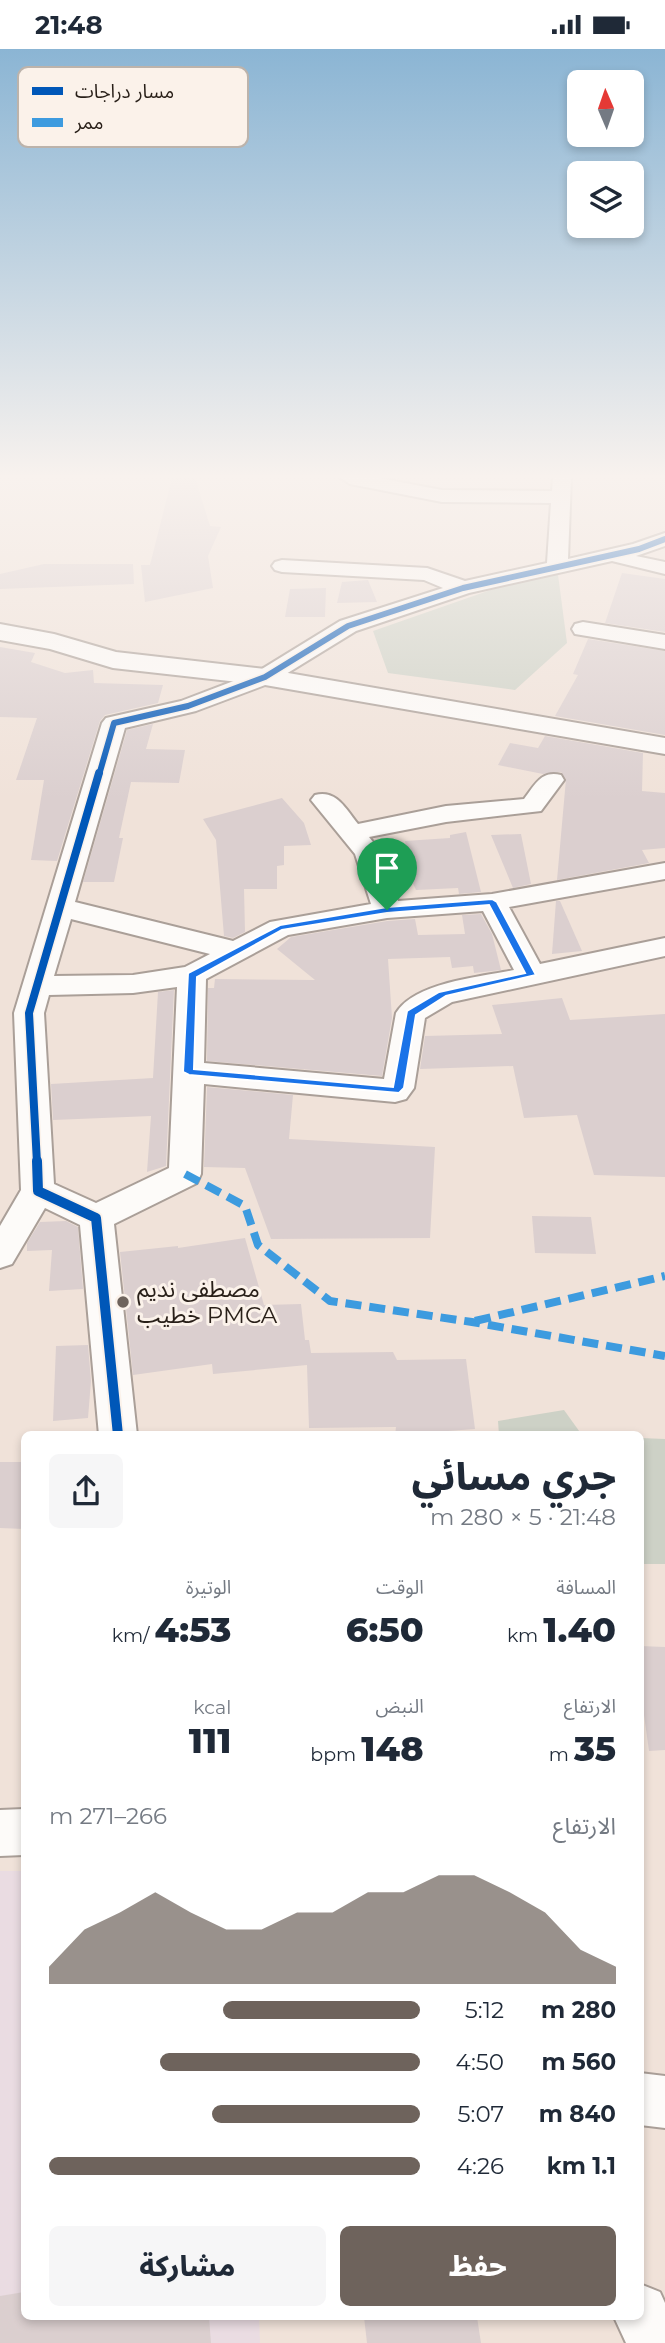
<!DOCTYPE html>
<html lang="ar">
<head>
<meta charset="utf-8">
<style>
  :root { --surface:#fff; --page:#f6f6f7; --text:#1f2937; --muted:#747a83; --accent:#6e635c }
  body { margin:0; font-family:Montserrat,"Noto Sans Arabic",sans-serif; background:var(--page); color:var(--text); direction:rtl; height:100vh; display:flex; flex-direction:column; font-size:26px; white-space:nowrap }
  * { box-sizing:border-box; margin:0 }
  p { font-size:23px; color:var(--muted) }
  .icon { flex:none; width:38px; height:38px; fill:none; stroke:currentColor; stroke-width:2; stroke-linecap:round; stroke-linejoin:round }
  .map { position:relative; flex:1; overflow:hidden; direction:ltr }
  .sheet { position:absolute; left:21px; top:1382px; width:623px; height:889px; display:flex; flex-direction:column; background:var(--surface); border-radius:10px; box-shadow:0 4px 10px #0003; direction:rtl }
  .sheet>* { flex:none }
  .needle { width:46px; rotate:358deg }
  .buttons { position:absolute; left:567px; top:21px; display:grid; gap:14px }
  .buttons a { display:grid; place-items:center; width:77px; height:77px; border-radius:10px; background:var(--surface); box-shadow:0 4px 10px #0003; font-size:35px }
  .pin { position:absolute; display:grid; place-items:center; width:60px; height:60px; color:#fff; margin:-72px -30px; border-radius:50% 50% 50% 0; rotate:-45deg; box-shadow:0 0 7px #0007 }
  .pin .icon { rotate:45deg }
  .round { display:grid; place-items:center; flex:none; width:74px; height:74px; border-radius:10px; background:var(--page) }
  .headline { display:flex; align-items:center; justify-content:space-between; height:119px; padding:0 28px }
  h1 { font-size:38px; font-weight:800; line-height:52px }
  .metrics { display:grid; grid-template-columns:repeat(3,1fr); gap:10px; height:119px; padding:7px 28px }
  .metrics div { display:grid; align-content:center }
  .metrics b { font-size:35px; font-weight:800 }
  .metrics small { font-size:19px; font-weight:400 }
  .metrics p { font-size:19px }
  .chart { height:196px; padding:14px 28px }
  .chart p { display:flex; justify-content:space-between }
  .chart svg { width:100%; height:126px; margin-top:7px; fill:var(--accent); opacity:.7 }
  .button { display:flex; gap:14px; margin-top:auto; padding:14px 28px }
  .button a { flex:1; height:80px; border-radius:10px; background:var(--accent); color:#fff; font-size:28px; font-weight:800; line-height:80px; text-align:center }
  .button a+a { background:var(--page); color:var(--text) }
  ul { padding:0 28px; list-style:none; font-size:23px }
  li { display:grid; grid-template-columns:112px 84px 1fr; align-items:center; height:52px }
  li i { height:18px; border-radius:9px; background:var(--accent) }
  .status { display:flex; justify-content:space-between; align-items:center; height:49px; padding:0 35px; background:var(--surface); direction:ltr }
  .status svg { height:19px; fill:currentColor }
  .map>svg:first-child { display:block }
  .education { fill:#eadce2 }
  .green { fill:#cdd1c6 }
  .building { fill:#dbcfcf }
  .lines { fill:none; stroke-linecap:round; stroke-linejoin:round }
  .street-casing { stroke:#aa9f98; stroke-width:4 }
  .secondary-casing { stroke:#aa9f98; stroke-width:4 }
  .street { fill:#fdfbf9; fill-rule:evenodd }
  .secondary { fill:#fdfbf9; fill-rule:evenodd }
  .quiet { stroke:#3d9bdf; stroke-width:8; stroke-dasharray:16 8; stroke-linecap:butt }
  .cycleway-far2-casing { stroke:#fbf2ea; stroke-width:9 }
  .cycleway-far1-casing { stroke:#fbf2ea; stroke-width:11 }
  .cycleway-casing { stroke:#fbf2ea; stroke-width:14 }
  .cycleway-far2 { stroke:#0057b8; stroke-width:6 }
  .cycleway-far1 { stroke:#0057b8; stroke-width:8 }
  .cycleway { stroke:#0057b8; stroke-width:10 }
  .route { fill:#1a73e8; stroke:#fff; stroke-width:2; fill-rule:evenodd }
  .poi-dot { fill:#6e635c; stroke:#fbf2ea; stroke-width:2.5 }
  .labels { text-anchor:middle; stroke-width:6; stroke-linejoin:round; paint-order:stroke }
  .poi-label { font-size:23px; fill:#281f18; stroke:#fbf2ea; text-anchor:start }
  .key { fill:#fbf2ea; stroke:#bcb3ab; stroke-width:2 }
  .key-label { font-size:19px; fill:#281f18 }
</style>
</head>
<body>
<div class="status"><b>21:48</b><svg viewBox="0 0 49 12"><path d="M0 12V9h3v3zM5 12V6h3v6zM10 12V3h3v9zM15 12V0h3v12zM26 1h20v11H26zM47 4h2v5h-2z"/></svg></div>
<div class="map">
<svg width="665" height="2294" viewBox="0 0 665 2294">
  <rect width="100%" height="100%" fill="#f0e2d9"/>
  <path class="education" d="M 0,1822 L 24,1822 L 24,2268 L 259,2268 L 260,2294 L 0,2294 Z"/>
  <g class="green">
    <path d="M 557,518 L 567,594 L 515,641 L 388,624 L 373,582 Z"/>
    <path d="M 564,1361 L 582,1386 L 499,1386 L 498,1372 Z"/>
    <path d="M 641,1389 L 665,1390 L 665,1515 L 641,1515 Z"/>
  </g>
  <g class="building">
    <path d="M 172,429 L 195,429 L 210,477 L 221,478 L 208,507 L 213,539 L 145,553 L 141,516 L 150,516 Z"/>
    <path d="M 44,515 L 133,515 L 134,535 L 0,540 L 0,525 Z"/>
    <path d="M 622,524 L 665,530 L 665,583 L 605,574 Z"/>
    <path d="M 368,531 L 377,553 L 337,554 L 342,533 Z"/>
    <path d="M 326,539 L 325,568 L 285,568 L 290,540 Z"/>
    <path d="M 588,590 L 665,602 L 665,686 L 555,667 L 578,626 L 573,625 Z"/>
    <path d="M 0,598 L 35,604 L 31,613 L 65,624 L 93,621 L 94,634 L 163,636 L 158,654 L 105,666 L 100,672 L 57,812 L 31,811 L 44,731 L 16,731 L 37,669 L 0,668 Z"/>
    <path d="M 153,675 L 146,700 L 185,701 L 179,734 L 131,733 L 119,789 L 123,789 L 114,833 L 83,833 L 127,681 Z"/>
    <path d="M 545,687 L 643,704 L 642,742 L 665,744 L 665,799 L 642,801 L 649,814 L 557,831 L 566,730 L 561,723 L 543,725 L 498,716 L 510,694 L 538,699 Z"/>
    <path d="M 282,749 L 304,774 L 311,796 L 284,797 L 284,816 L 277,817 L 277,840 L 244,840 L 245,883 L 233,889 L 224,887 L 216,791 L 203,770 Z"/>
    <path d="M 466,783 L 481,843 L 459,845 L 458,839 L 416,841 L 396,798 L 406,798 L 405,792 L 450,789 L 450,786 Z"/>
    <path d="M 521,785 L 531,835 L 513,839 L 491,786 Z"/>
    <path d="M 556,852 L 560,852 L 582,902 L 552,905 Z"/>
    <path d="M 481,865 L 492,885 L 501,921 L 474,924 L 473,917 L 452,919 L 450,908 L 388,910 L 392,969 L 382,1027 L 207,1012 L 208,939 L 214,939 L 215,930 L 315,931 L 277,900 L 291,888 L 387,872 L 415,870 L 418,886 L 465,885 L 462,866 Z"/>
    <path d="M 174,941 L 166,1117 L 147,1123 L 151,1067 L 53,1071 L 51,1035 L 153,1029 L 158,943 Z"/>
    <path d="M 562,949 L 570,971 L 665,965 L 665,1128 L 594,1126 L 577,1066 L 524,1069 L 513,1017 L 420,1020 L 425,987 L 502,985 L 492,956 Z"/>
    <path d="M 207,1038 L 293,1046 L 289,1090 L 435,1098 L 430,1189 L 271,1190 L 245,1119 L 204,1118 Z"/>
    <path d="M 532,1167 L 591,1168 L 596,1205 L 535,1204 Z"/>
    <path d="M 66,1172 L 78,1178 L 83,1240 L 49,1242 L 52,1201 L 27,1202 L 27,1194 L 40,1173 Z"/>
    <path d="M 245,1189 L 264,1256 L 301,1255 L 305,1291 L 309,1291 L 311,1304 L 393,1303 L 397,1311 L 466,1310 L 475,1380 L 395,1386 L 396,1378 L 309,1379 L 307,1316 L 213,1325 L 212,1315 L 133,1326 L 120,1203 L 178,1197 L 178,1199 Z"/>
    <path d="M 88,1296 L 91,1332 L 88,1369 L 53,1372 L 56,1297 Z"/>
    <path d="M 0,1413 L 24,1413 L 24,1480 L 0,1479 Z"/>
    <path d="M 640,1597 L 665,1598 L 665,1701 L 649,1702 L 640,1637 Z"/>
    <path d="M 24,2243 L 24,2268 L 209,2268 L 211,2294 L 0,2294 L 0,2247 Z"/>
    <path d="M 364,2268 L 477,2268 L 481,2294 L 367,2294 Z"/>
  </g>
  <g class="lines">
    <defs>
      <g id="street">
        <path d="M 341,429 L 379,429 L 442,441 L 552,442 L 553,429 L 571,429 L 568,510 L 633,495 L 665,484 L 665,497 L 636,507 L 665,513 L 665,525 L 612,512 L 469,544 L 356,582 L 273,633 L 196,662 L 125,679 L 75,853 L 233,892 L 270,873 L 371,855 L 355,805 L 311,751 L 315,746 C 336,740 346,760 358,775 L 446,757 L 524,750 C 535,736 541,721 561,726 L 564,731 L 541,762 L 446,773 L 369,788 L 381,803 L 398,852 L 492,845 L 665,814 L 665,830 L 509,858 L 540,915 L 665,889 L 665,907 L 452,953 L 425,969 L 414,1039 L 406,1050 L 395,1053 L 204,1035 L 201,1125 L 197,1134 L 114,1175 L 137,1386 L 99,1386 L 80,1176 L 45,1159 L 12,1215 L 0,1219 L 0,1177 L 21,1141 L 14,964 L 102,674 L 106,669 L 181,652 L 257,623 L 340,572 L 443,539 L 424,531 L 282,523 L 275,521 L 272,517 L 275,513 L 282,511 L 427,519 L 465,532 L 547,514 L 551,454 L 442,453 L 350,435 ZM 483,862 L 514,921 C 481,928 415,933 396,964 L 384,1030 L 204,1014 L 206,930 L 288,886 L 387,869 ZM 71,870 L 210,905 L 185,918 L 133,926 L 54,927 ZM 177,938 L 169,1119 L 96,1154 L 54,1135 L 44,964 L 49,946 L 133,944 Z"/>
        <path d="M 583,573 L 665,586 L 665,600 L 575,585 L 572,580 L 575,575 Z"/>
        <path d="M 24,1760 L 24,1806 L 0,1807 L 0,1761 Z"/>
        <path d="M 640,2024 L 665,2027 L 665,2079 L 640,2076 Z"/>
        <path d="M 640,2235 L 660,2243 L 665,2254 L 665,2294 L 626,2294 L 614,2268 L 640,2268 Z"/>
      </g>
      <path id="secondary" d="M 0,575 L 54,585 L 116,603 L 265,620 L 665,689 L 665,705 L 265,636 L 113,619 L 50,600 L 0,591 Z"/>
    </defs>
    <use href="#street" class="street-casing"/>
    <use href="#secondary" class="secondary-casing"/>
    <use href="#street" class="street"/>
    <use href="#secondary" class="secondary"/>
    <g class="quiet">
      <path d="M 185,1125 L 245,1157 L 258,1196 L 330,1252 L 472,1273 L 665,1307"/>
      <path d="M 475,1272 L 665,1227"/>
    </g>
    <defs>
      <path id="cycleway-far2" d="M 99,726 L 114,674 L 188,657 L 265,628 L 348,577 L 463,539 L 639,500 L 665,490"/>
      <path id="cycleway-far1" d="M 37,1114 L 29,964 L 99,724"/>
      <path id="cycleway" d="M 37,1112 L 38,1142 L 96,1169 L 118,1386"/>
    </defs>
    <use href="#cycleway-far2" class="cycleway-far2-casing"/>
    <use href="#cycleway-far1" class="cycleway-far1-casing"/>
    <use href="#cycleway" class="cycleway-casing"/>
    <use href="#cycleway-far2" class="cycleway-far2"/>
    <use href="#cycleway-far1" class="cycleway-far1"/>
    <use href="#cycleway" class="cycleway"/>
  </g>
  <linearGradient id="sky" x2="0" y2="1"><stop stop-color="#8bb5d4"/><stop offset="0.57" stop-color="#f8f2ee"/><stop offset="1" stop-color="#f8f2ee" stop-opacity="0"/></linearGradient>
  <rect width="665" height="750" fill="url(#sky)"/>
  <path class="route" d="M 492,850 L 497,853 L 536,926 L 446,947 L 416,966 L 404,1039 L 399,1044 L 189,1026 L 183,1023 L 188,924 L 280,876 L 387,858 ZM 489,856 L 525,924 L 439,943 L 407,962 L 393,1038 L 194,1020 L 197,928 L 282,881 L 387,864 Z"/>
  <circle class="poi-dot" cx="123" cy="1253" r="7"/>
  <g class="labels">
    <g class="poi-label">
      <text x="137" y="1248">مصطفى نديم<tspan x="137" dy="26">خطيب PMCA</tspan></text>
    </g>
  </g>
  <rect x="18" y="18" width="230" height="80" rx="10" class="key"/>
  <rect x="32" y="38" width="31" height="8" fill="#0057b8"/>
  <rect x="32" y="69" width="31" height="9" fill="#3d9bdf"/>
  <g class="key-label">
    <text x="75" y="49">مسار دراجات</text>
    <text x="75" y="80">ممر</text>
  </g>
</svg>
<div class="buttons">
<a><svg class="needle" viewBox="-14 -14 28 28"><path d="M0-13l5 13h-10z" fill="#e53935"/><path d="M0 13l5-13h-10z" fill="#747a83"/></svg></a>
<a><svg class="icon" aria-label="layers" viewBox="0 0 24 24"><path d="M12 4l9 5-9 5-9-5zM3 14l9 5 9-5"/></svg></a>
</div>
<div class="pin" style="left:387px;top:861px;background:#1e9e55"><svg class="icon" aria-label="arrive" viewBox="0 0 24 24"><path d="M6 21V4h12l-3 4 3 4H6"/></svg></div>
<section class="sheet">
<div class="headline"><div><h1>جري مسائي</h1><p>21:48 · 5 × 280 m</p></div><a class="round"><svg class="icon" aria-label="share" viewBox="0 0 24 24"><path d="M12 15V3M7 8l5-5 5 5M5 13v7h14v-7"/></svg></a></div>
<div class="metrics">
<div><p>المسافة</p><b>1.40<small> km</small></b></div>
<div><p>الوقت</p><b>6:50</b></div>
<div><p>الوتيرة</p><b>4:53<small> /km</small></b></div>
</div>
<div class="metrics">
<div><p>الارتفاع</p><b>35<small> m</small></b></div>
<div><p>النبض</p><b>148<small> bpm</small></b></div>
<div><p>kcal</p><b>111</b></div>
</div>
<div class="chart"><p><span>الارتفاع</span>266–271 m</p>
<svg viewBox="0 0 160 44" preserveAspectRatio="none"><path d="M0 44V38L10 25L20 19L30 12L40 19L50 25L60 25L70 19L80 19L90 12L100 12L110 6L120 6L130 12L140 19L150 32L160 38V44z"/></svg>
</div>
<ul>
<li><b>280 m</b>5:12<i style="width:53%"></i></li>
<li><b>560 m</b>4:50<i style="width:70%"></i></li>
<li><b>840 m</b>5:07<i style="width:56%"></i></li>
<li><b>1.1 km</b>4:26<i style="width:100%"></i></li>
</ul>
<div class="button"><a>حفظ</a><a>مشاركة</a></div>
</section>
</div>
</body>
</html>
